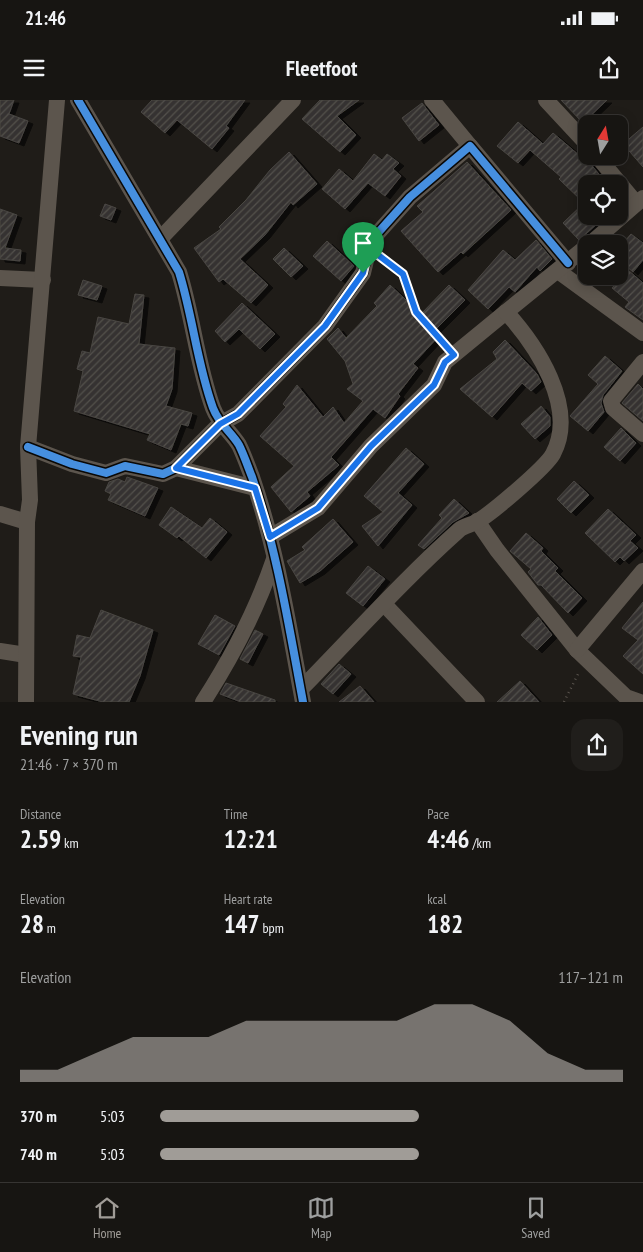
<!DOCTYPE html>
<html lang="en">
<head>
<meta charset="utf-8">
<style>
  :root { --surface:#171512; --page:#201e1b; --text:#f1f3f6; --muted:#9e9f9f; --line:#363432; --accent:#a09c97 }
  body { margin:0; font-family:"PT Sans Narrow",sans-serif; background:var(--page); color:var(--text); height:100vh; display:flex; flex-direction:column; font-size:19px; white-space:nowrap }
  * { box-sizing:border-box; margin:0 }
  p { font-size:16px; color:var(--muted) }
  .icon { flex:none; width:28px; height:28px; fill:none; stroke:currentColor; stroke-width:2; stroke-linecap:round; stroke-linejoin:round }
  .map { position:relative; height:602px; overflow:hidden }
  .panel { display:flex; flex-direction:column; background:var(--surface); flex:1 }
  .panel>* { flex:none }
  .needle { width:32px; rotate:11deg }
  .buttons { position:absolute; left:578px; top:15px; display:grid; gap:10px }
  .buttons a { display:grid; place-items:center; width:50px; height:50px; border-radius:10px; background:var(--surface); box-shadow:0 2px 12px #0003,0 0 0 1px var(--line); font-size:25px }
  .pin { position:absolute; display:grid; place-items:center; width:42px; height:42px; color:#fff; margin:-51px -21px; border-radius:50% 50% 50% 0; rotate:-45deg; box-shadow:0 0 5px #0007 }
  .pin .icon { rotate:45deg }
  .round { display:grid; place-items:center; flex:none; width:52px; height:52px; border-radius:15px; background:var(--page) }
  .head { display:flex; align-items:center; justify-content:space-between; height:85px; padding:0 20px }
  h1 { font-size:28px; font-weight:700; line-height:38px }
  .stats { display:grid; grid-template-columns:repeat(3,1fr); gap:8px; height:85px; padding:5px 20px }
  .stats div { display:grid; align-content:center }
  .stats b { font-size:25px; font-weight:700 }
  .stats small { font-size:14px; font-weight:400 }
  .stats p { font-size:14px }
  .chart { height:140px; padding:10px 20px }
  .chart p { display:flex; justify-content:space-between }
  .chart svg { width:100%; height:90px; margin-top:5px; fill:var(--accent); opacity:.7 }
  ul { padding:0 20px; list-style:none; font-size:16px }
  li { display:grid; grid-template-columns:80px 60px 1fr; align-items:center; height:38px }
  li i { height:12px; border-radius:6px; background:var(--accent) }
  .status { display:flex; justify-content:space-between; align-items:center; height:35px; padding:0 25px; background:var(--surface); direction:ltr }
  .status svg { height:14px; fill:currentColor }
  header { display:flex; justify-content:space-between; align-items:center; height:65px; padding:0 20px; background:var(--surface); font-size:22px; font-weight:700 }
  .menu { display:flex; justify-content:space-around; align-items:center; height:70px; border-top:1px solid var(--line); background:var(--surface); font-size:14px; color:var(--muted) }
  .menu a { display:grid; justify-items:center; gap:2px }
  .menu .selected { color:var(--accent) }
  .map>svg:first-child { display:block }
  .building { fill:url(#building-hatch); stroke:#494643; filter:url(#shadow) }
  .lines { fill:none; stroke-linecap:round; stroke-linejoin:round }
  .path { stroke:#59534d; stroke-width:2.5; stroke-dasharray:1 4; stroke-linecap:butt }
  .minor { stroke:#5c554d; stroke-width:16 }
  .cycleway-casing { stroke:#0a0805; stroke-width:11 }
  .cycleway { stroke:#468fdf; stroke-width:8 }
  .route-casing { stroke:#fff; stroke-width:10 }
  .route { stroke:#1a73e8; stroke-width:6 }
</style>
</head>
<body>
<div class="status"><b>21:46</b><svg viewBox="0 0 49 12"><path d="M0 12V9h3v3zM5 12V6h3v6zM10 12V3h3v9zM15 12V0h3v12zM26 1h20v11H26zM47 4h2v5h-2z"/></svg></div>
<header><svg class="icon" aria-label="menu" viewBox="0 0 24 24"><path d="M4 6h16M4 12h16M4 18h16"/></svg>Fleetfoot<svg class="icon" aria-label="share" viewBox="0 0 24 24"><path d="M12 15V3M7 8l5-5 5 5M5 13v7h14v-7"/></svg></header>
<div class="map">
<svg width="643" height="602" viewBox="0 0 643 602">
  <defs>
    <pattern id="building-hatch" width="6" height="6" patternUnits="userSpaceOnUse" patternTransform="scale(1.25)"><rect width="6" height="6" fill="#363330"/><path d="M-1 1l2-2M0 6l6-6M5 7l2-2" fill="none" stroke="#53504d"/></pattern>
    <filter id="shadow"><feDropShadow dx="5" dy="3" stdDeviation="0" flood-color="#0009"/></filter>
  </defs>
  <rect width="100%" height="100%" fill="#1f1c18"/>
  <g class="building">
    <path d="M 0,0 L 14,0 L 9,14 L 28,21 L 19,43 L 0,36 Z"/>
    <path d="M 152,0 L 245,0 L 226,26 L 229,28 L 212,49 L 177,20 L 165,33 L 141,12 Z"/>
    <path d="M 320,0 L 359,0 L 337,16 L 356,35 L 340,52 L 302,19 Z"/>
    <path d="M 561,0 L 607,0 L 583,23 Z"/>
    <path d="M 422,3 L 439,25 L 419,41 L 402,18 Z"/>
    <path d="M 518,22 L 543,44 L 553,33 L 580,56 L 587,56 L 589,62 L 607,84 L 586,84 L 586,116 L 606,116 L 579,140 L 563,123 L 584,103 L 559,79 L 561,77 L 530,50 L 518,63 L 497,46 Z"/>
    <path d="M 643,27 L 643,67 L 623,44 Z"/>
    <path d="M 289,52 L 317,84 L 293,105 L 291,102 L 265,135 L 240,159 L 268,185 L 251,203 L 223,179 L 219,182 L 194,148 L 221,129 L 219,127 L 246,100 L 270,70 Z"/>
    <path d="M 374,54 L 382,60 L 387,54 L 399,63 L 393,69 L 401,76 L 385,96 L 368,83 L 345,109 L 322,89 L 339,69 L 353,81 Z"/>
    <path d="M 467,62 L 511,110 L 463,154 L 461,152 L 438,172 L 401,131 L 423,112 L 417,106 Z"/>
    <path d="M 105,104 L 116,108 L 111,120 L 100,116 Z"/>
    <path d="M 0,109 L 17,115 L 5,148 L 21,150 L 20,161 L 0,159 Z"/>
    <path d="M 631,134 L 643,143 L 643,160 L 633,172 L 619,160 L 619,136 L 625,141 Z"/>
    <path d="M 536,140 L 552,159 L 540,171 L 537,167 L 515,192 L 509,187 L 488,209 L 468,190 L 503,150 L 515,160 Z"/>
    <path d="M 327,141 L 354,166 L 341,181 L 313,156 Z"/>
    <path d="M 284,148 L 303,166 L 291,177 L 273,159 Z"/>
    <path d="M 628,170 L 643,183 L 643,220 L 625,207 L 629,202 L 612,188 Z"/>
    <path d="M 83,180 L 102,186 L 97,200 L 78,195 Z"/>
    <path d="M 390,185 L 421,214 L 449,185 L 465,200 L 433,232 L 438,237 L 413,264 L 418,268 L 398,294 L 400,296 L 385,318 L 373,309 L 331,357 L 339,365 L 307,392 L 310,396 L 291,412 L 271,387 L 294,366 L 260,336 L 286,307 L 283,304 L 297,285 L 323,317 L 333,307 L 344,323 L 363,301 L 347,289 L 353,284 L 345,261 L 327,239 L 338,228 L 346,238 L 377,206 L 374,203 Z"/>
    <path d="M 135,194 L 144,195 L 139,244 L 175,248 L 172,289 L 166,306 L 192,313 L 188,326 L 181,324 L 171,350 L 147,340 L 150,334 L 74,311 L 83,271 L 77,269 L 82,251 L 90,253 L 98,217 L 129,224 Z"/>
    <path d="M 242,203 L 275,234 L 260,249 L 239,229 L 225,242 L 215,231 Z"/>
    <path d="M 505,240 L 537,274 L 541,282 L 531,291 L 522,283 L 492,317 L 460,289 L 497,259 L 493,252 Z"/>
    <path d="M 605,256 L 622,271 L 603,295 L 601,303 L 604,312 L 588,331 L 570,316 L 598,284 L 588,275 Z"/>
    <path d="M 638,284 L 643,289 L 643,321 L 622,303 Z"/>
    <path d="M 541,306 L 550,317 L 550,326 L 535,339 L 521,324 Z"/>
    <path d="M 621,328 L 636,343 L 620,361 L 604,347 Z"/>
    <path d="M 406,348 L 424,364 L 398,393 L 412,405 L 378,446 L 362,426 L 383,412 L 364,396 Z"/>
    <path d="M 127,377 L 158,388 L 145,416 L 108,400 L 111,394 L 105,391 L 109,382 L 118,379 L 125,382 Z"/>
    <path d="M 574,381 L 589,395 L 571,413 L 557,399 Z"/>
    <path d="M 454,399 L 469,413 L 453,422 L 424,449 L 418,445 L 442,418 L 439,415 Z"/>
    <path d="M 171,407 L 202,428 L 210,418 L 227,432 L 206,458 L 179,436 L 177,438 L 159,425 Z"/>
    <path d="M 608,409 L 636,435 L 630,441 L 638,448 L 624,461 L 620,457 L 615,462 L 585,433 Z"/>
    <path d="M 333,419 L 353,442 L 320,471 L 300,483 L 287,461 L 305,450 L 302,447 Z"/>
    <path d="M 526,433 L 543,448 L 541,451 L 558,468 L 555,471 L 582,498 L 568,513 L 541,485 L 538,485 L 528,472 L 531,469 L 510,451 Z"/>
    <path d="M 368,466 L 385,479 L 363,506 L 346,493 Z"/>
    <path d="M 643,502 L 643,574 L 623,556 L 638,540 L 622,528 Z"/>
    <path d="M 101,510 L 153,530 L 140,576 L 129,602 L 103,602 L 73,594 L 81,557 L 73,556 L 77,535 L 90,538 Z"/>
    <path d="M 215,515 L 235,526 L 219,555 L 198,544 Z"/>
    <path d="M 538,517 L 552,535 L 537,550 L 521,535 Z"/>
    <path d="M 255,530 L 263,534 L 248,563 L 240,559 Z"/>
    <path d="M 339,564 L 351,574 L 333,594 L 321,584 Z"/>
    <path d="M 520,581 L 539,602 L 497,602 Z"/>
    <path d="M 226,583 L 275,600 L 275,602 L 241,602 L 220,594 Z"/>
    <path d="M 360,586 L 374,602 L 339,602 Z"/>
  </g>
  <g class="lines">
    <g class="path">
      <path d="M 382,158 L 403,175 L 416,212 L 445,243"/>
      <path d="M 564,602 L 579,572"/>
    </g>
    <g class="minor">
      <path d="M 78,0 L 179,172 C 193,217 197,264 213,308 C 219,324 231,332 239,345 C 244,355 248,367 252,377 C 277,450 289,527 303,602"/>
      <path d="M 432,0 L 470,46"/>
      <path d="M 546,0 L 586,43"/>
      <path d="M 597,56 L 636,103"/>
      <path d="M 160,139 L 293,0"/>
      <path d="M 590,144 L 643,98"/>
      <path d="M 558,171 L 643,233"/>
      <path d="M 0,178 L 43,180"/>
      <path d="M 643,262 L 611,301 L 613,308 L 643,334"/>
      <path d="M 28,347 L 72,364 L 106,373 L 125,366 L 163,374 L 176,368 L 220,324 L 238,314 L 325,226 L 363,173 L 369,148 L 376,135 L 410,97 L 470,46 L 568,163"/>
      <path d="M 176,368 L 255,388"/>
      <path d="M 0,414 L 27,422"/>
      <path d="M 477,421 L 497,450 L 577,550 L 626,597 L 640,602"/>
      <path d="M 270,437 L 318,408 L 371,346 L 434,285 L 445,262 L 506,212"/>
      <path d="M 384,504 L 477,602"/>
      <path d="M 577,550 L 643,471"/>
      <path d="M 0,551 L 26,555"/>
      <path d="M 302,588 C 354,535 404,479 459,430 C 464,426 471,425 476,422 C 490,415 546,367 553,354 C 578,307 536,245 506,212 L 586,147"/>
      <path d="M 26,602 L 27,422 L 30,400 L 28,347 L 57,0"/>
      <path d="M 203,602 C 232,557 257,509 274,459"/>
    </g>
    <defs>
      <g id="cycleway">
        <path d="M 78,0 L 179,172 C 193,217 197,264 213,308 C 219,324 231,332 239,345 C 244,355 248,367 252,377 C 277,450 289,527 303,602"/>
        <path d="M 28,347 L 72,364 L 106,373 L 125,366 L 163,374 L 176,368 L 220,324 L 238,314 L 325,226 L 363,173 L 369,148 L 376,135 L 410,97 L 470,46 L 568,163"/>
      </g>
    </defs>
    <use href="#cycleway" class="cycleway-casing"/>
    <use href="#cycleway" class="cycleway"/>
  </g>
  <g class="lines">
    <defs>
      <path id="route" d="M 369,148 L 403,174 L 416,212 L 454,255 L 445,262 L 434,285 L 371,346 L 318,408 L 270,437 L 255,388 L 176,368 L 220,324 L 238,314 L 325,226 L 363,173 Z"/>
    </defs>
    <use href="#route" class="route-casing"/>
    <use href="#route" class="route"/>
  </g>
</svg>
<div class="buttons">
<a><svg class="needle" viewBox="-14 -14 28 28"><path d="M0-13l5 13h-10z" fill="#e53935"/><path d="M0 13l5-13h-10z" fill="#9e9f9f"/></svg></a>
<a><svg class="icon" aria-label="locate" viewBox="0 0 24 24"><circle cx="12" cy="12" r="6"/><path d="M12 2v4M12 18v4M2 12h4M18 12h4"/></svg></a>
<a><svg class="icon" aria-label="layers" viewBox="0 0 24 24"><path d="M12 4l9 5-9 5-9-5zM3 14l9 5 9-5"/></svg></a>
</div>
<div class="pin" style="left:363px;top:173px;background:#1e9e55"><svg class="icon" aria-label="arrive" viewBox="0 0 24 24"><path d="M6 21V4h12l-3 4 3 4H6"/></svg></div>
</div>
<section class="panel">
<div class="head"><div><h1>Evening run</h1><p>21:46 · 7 × 370 m</p></div><a class="round"><svg class="icon" aria-label="share" viewBox="0 0 24 24"><path d="M12 15V3M7 8l5-5 5 5M5 13v7h14v-7"/></svg></a></div>
<div class="stats">
<div><p>Distance</p><b>2.59<small> km</small></b></div>
<div><p>Time</p><b>12:21</b></div>
<div><p>Pace</p><b>4:46<small> /km</small></b></div>
</div>
<div class="stats">
<div><p>Elevation</p><b>28<small> m</small></b></div>
<div><p>Heart rate</p><b>147<small> bpm</small></b></div>
<div><p>kcal</p><b>182</b></div>
</div>
<div class="chart"><p><span>Elevation</span>117–121 m</p>
<svg viewBox="0 0 160 44" preserveAspectRatio="none"><path d="M0 44V38L10 38L20 30L30 22L40 22L50 22L60 14L70 14L80 14L90 14L100 14L110 6L120 6L130 14L140 30L150 38L160 38V44z"/></svg>
</div>
<ul>
<li><b>370 m</b>5:03<i style="width:56%"></i></li>
<li><b>740 m</b>5:03<i style="width:56%"></i></li>
</ul>
</section>
<nav class="menu">
<a class="selected"><svg class="icon" aria-label="home" viewBox="0 0 24 24"><path d="M3 11l9-7 9 7M6 9v11h12V9"/></svg>Home</a>
<a><svg class="icon" aria-label="map" viewBox="0 0 24 24"><path d="M3 6l6-2 6 2 6-2v14l-6 2-6-2-6 2zM9 4v14M15 6v14"/></svg>Map</a>
<a><svg class="icon" aria-label="saved" viewBox="0 0 24 24"><path d="M7 4h10v16l-5-4-5 4z"/></svg>Saved</a>
</nav>
</body>
</html>
